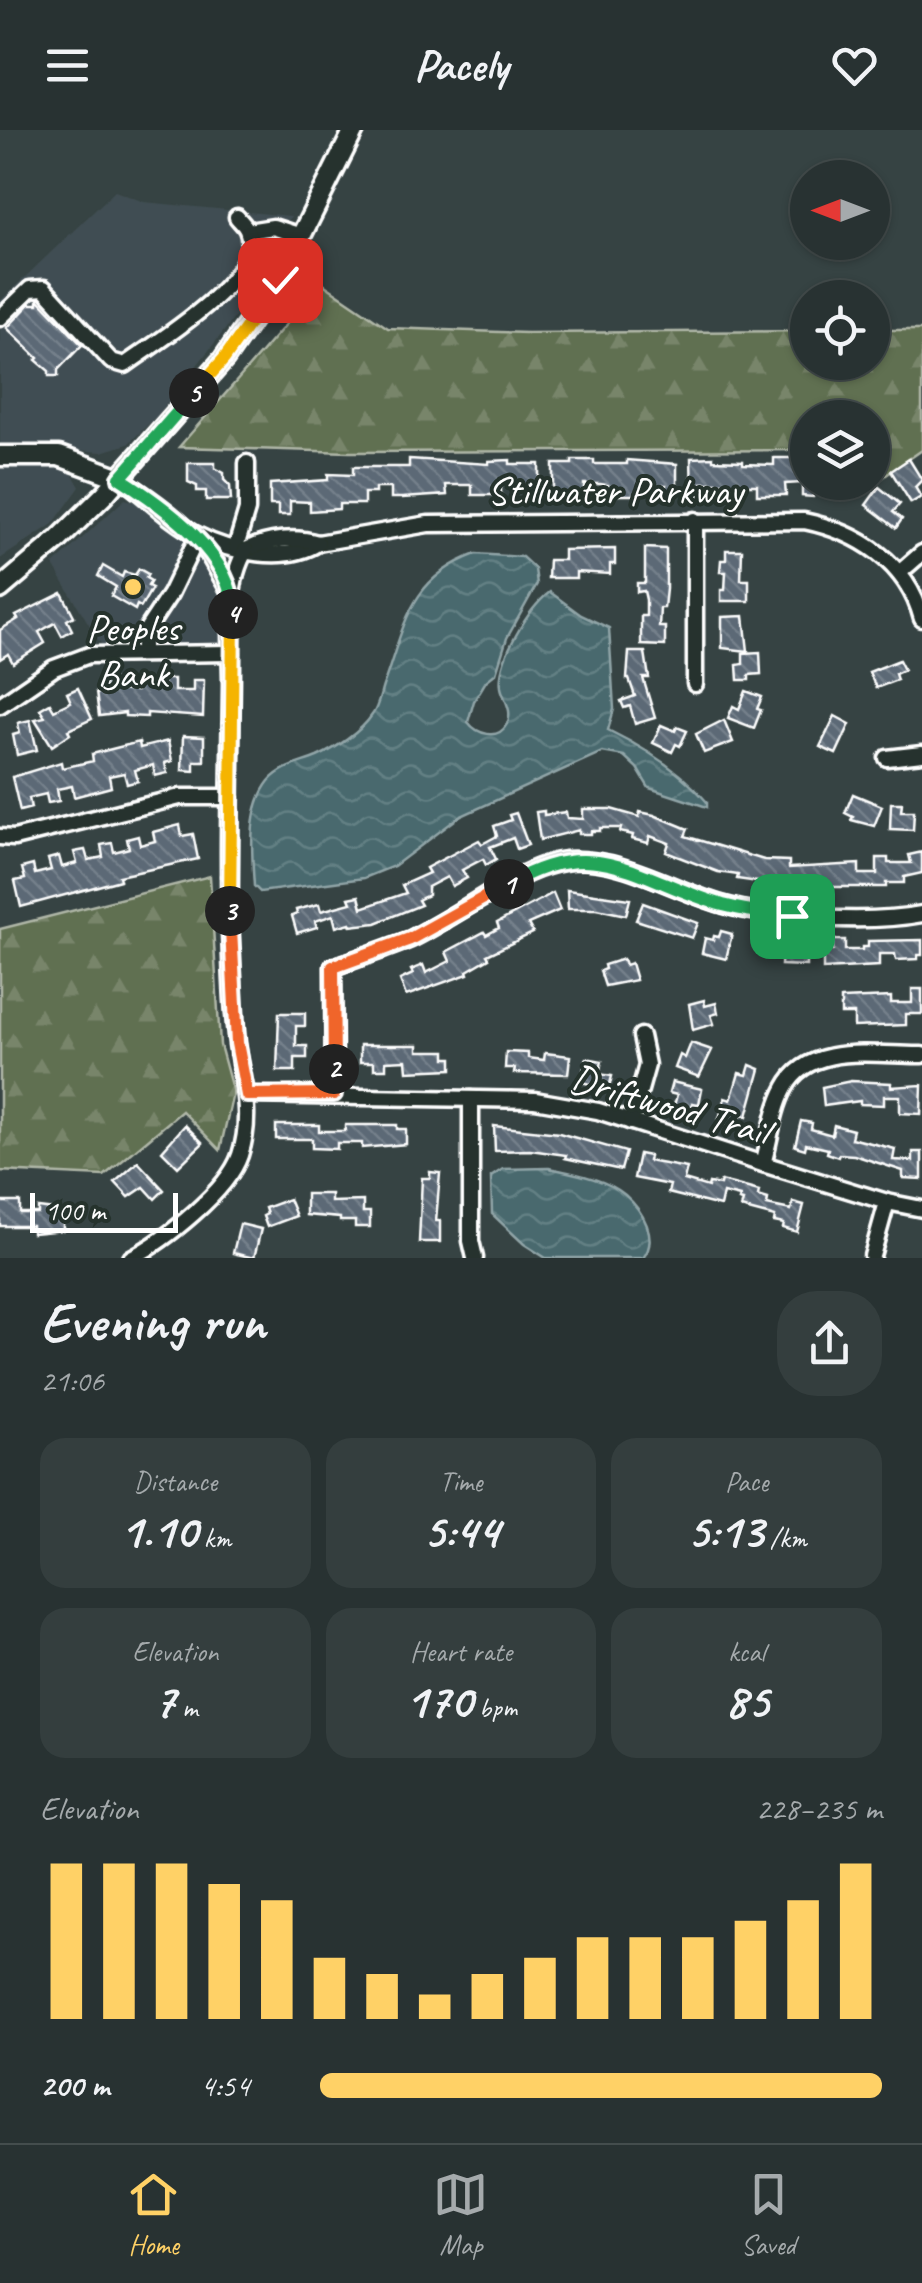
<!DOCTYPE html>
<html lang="en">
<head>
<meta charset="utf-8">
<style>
  :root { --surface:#283232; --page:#343e3e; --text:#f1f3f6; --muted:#a5aaac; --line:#444d4d; --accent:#ffd166 }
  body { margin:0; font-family:Caveat,sans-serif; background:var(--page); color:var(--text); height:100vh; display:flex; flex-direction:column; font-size:38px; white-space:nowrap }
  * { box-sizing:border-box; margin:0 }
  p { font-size:32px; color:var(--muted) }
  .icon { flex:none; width:55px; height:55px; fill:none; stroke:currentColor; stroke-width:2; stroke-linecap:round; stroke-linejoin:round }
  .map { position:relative; height:1128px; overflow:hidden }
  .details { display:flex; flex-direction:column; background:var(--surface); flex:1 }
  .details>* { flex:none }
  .needle { width:65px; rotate:270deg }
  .controls { position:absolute; left:790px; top:30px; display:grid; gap:20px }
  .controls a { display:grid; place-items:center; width:100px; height:100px; border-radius:50%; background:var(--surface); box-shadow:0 2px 8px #0004,0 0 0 2px var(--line); font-size:50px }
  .scale { position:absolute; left:30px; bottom:25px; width:148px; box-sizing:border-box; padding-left:10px; border:5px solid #fff; border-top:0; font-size:28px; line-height:35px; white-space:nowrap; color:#fff; -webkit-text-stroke:8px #26332d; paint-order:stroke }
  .pin { position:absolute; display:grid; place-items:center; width:85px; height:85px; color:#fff; margin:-42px; border-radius:20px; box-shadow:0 5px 15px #0006 }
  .km { position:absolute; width:50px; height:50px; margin:-25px; border-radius:50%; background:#222; color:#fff; font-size:28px; line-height:50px; text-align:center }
  .round { display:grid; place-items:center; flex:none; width:105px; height:105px; border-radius:40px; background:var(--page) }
  .head { display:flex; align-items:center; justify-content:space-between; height:170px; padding:0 40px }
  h1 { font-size:55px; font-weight:700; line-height:75px }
  .metrics { display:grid; grid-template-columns:repeat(3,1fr); gap:15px; height:170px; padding:10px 40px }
  .metrics div { display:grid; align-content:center; border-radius:25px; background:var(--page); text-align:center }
  .metrics b { font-size:50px; font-weight:700 }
  .metrics small { font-size:28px; font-weight:400 }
  .metrics p { font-size:28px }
  .chart { height:280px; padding:20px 40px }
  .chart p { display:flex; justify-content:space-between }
  .chart svg { width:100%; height:180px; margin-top:10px; stroke:var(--accent); stroke-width:6 }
  ul { padding:0 40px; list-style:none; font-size:32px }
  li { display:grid; grid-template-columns:160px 120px 1fr; align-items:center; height:75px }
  li i { height:25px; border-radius:12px; background:var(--accent) }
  header { display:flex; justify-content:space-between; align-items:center; height:130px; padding:0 40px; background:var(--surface); font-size:45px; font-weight:700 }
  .dock { display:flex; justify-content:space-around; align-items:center; height:140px; border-top:2px solid var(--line); background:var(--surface); font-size:28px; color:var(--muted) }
  .dock a { display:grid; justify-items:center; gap:5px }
  .dock .on { color:var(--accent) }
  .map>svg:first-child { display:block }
  .built { fill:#414e52 }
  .forest { fill:url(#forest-firs); stroke:#b0b7a8; stroke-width:2.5 }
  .water { fill:url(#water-waves); stroke:#91a5a8; stroke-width:2.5 }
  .building { fill:url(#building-back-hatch); stroke:#fff; stroke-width:2.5 }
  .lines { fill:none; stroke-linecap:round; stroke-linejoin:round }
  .minor-casing { stroke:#fff; stroke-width:21 }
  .major-casing { stroke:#fff; stroke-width:25 }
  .minor { stroke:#26332d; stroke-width:14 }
  .major { stroke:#26332d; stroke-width:18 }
  .split-1-casing { stroke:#fff; stroke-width:20 }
  .split-2-casing { stroke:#fff; stroke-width:20 }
  .split-3-casing { stroke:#fff; stroke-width:20 }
  .split-4-casing { stroke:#fff; stroke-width:20 }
  .split-5-casing { stroke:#fff; stroke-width:20 }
  .split-6-casing { stroke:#fff; stroke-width:20 }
  .split-1 { stroke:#22a559; stroke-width:12 }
  .split-2 { stroke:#f0652b; stroke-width:12 }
  .split-3 { stroke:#f0652b; stroke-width:12 }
  .split-4 { stroke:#f5b400; stroke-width:12 }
  .split-5 { stroke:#22a559; stroke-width:12 }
  .split-6 { stroke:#f5b400; stroke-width:12 }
  .poi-dot { fill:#ffd166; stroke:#26332d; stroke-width:4 }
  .labels { text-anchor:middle; stroke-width:8; stroke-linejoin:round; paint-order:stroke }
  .street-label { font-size:40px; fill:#fff; stroke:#26332d }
  .poi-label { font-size:40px; fill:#fff; stroke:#26332d }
</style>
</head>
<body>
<header><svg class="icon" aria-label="menu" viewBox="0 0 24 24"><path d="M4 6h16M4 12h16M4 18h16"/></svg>Pacely<svg class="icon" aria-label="heart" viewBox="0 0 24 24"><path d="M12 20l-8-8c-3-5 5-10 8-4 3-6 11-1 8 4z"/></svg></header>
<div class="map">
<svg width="922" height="1128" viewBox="0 0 922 1128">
  <defs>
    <pattern id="forest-firs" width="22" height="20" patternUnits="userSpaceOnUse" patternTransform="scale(2.5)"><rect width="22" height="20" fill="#606f51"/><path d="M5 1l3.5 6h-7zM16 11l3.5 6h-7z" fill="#78856b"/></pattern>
    <pattern id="water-waves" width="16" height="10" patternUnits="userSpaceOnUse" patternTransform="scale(2.5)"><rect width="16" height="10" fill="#48696e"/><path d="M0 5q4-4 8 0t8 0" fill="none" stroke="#638084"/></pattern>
    <pattern id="building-back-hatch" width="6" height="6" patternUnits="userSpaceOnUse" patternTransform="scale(2.5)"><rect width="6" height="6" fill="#5c6976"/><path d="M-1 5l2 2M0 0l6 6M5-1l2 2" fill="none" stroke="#74808b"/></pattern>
  </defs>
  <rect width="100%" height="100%" fill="#364343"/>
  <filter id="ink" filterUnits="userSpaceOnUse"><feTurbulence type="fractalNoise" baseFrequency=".01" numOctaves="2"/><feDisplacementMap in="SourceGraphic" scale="20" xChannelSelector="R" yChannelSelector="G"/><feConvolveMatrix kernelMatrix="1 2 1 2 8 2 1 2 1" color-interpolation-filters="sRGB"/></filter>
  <g filter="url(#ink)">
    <g class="built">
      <path d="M 115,61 L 144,72 L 291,86 L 239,182 L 157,286 L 128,314 L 102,322 L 0,314 L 0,171 Z"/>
      <path d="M 0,336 L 58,337 L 72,343 L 80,357 L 53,394 L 0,429 Z"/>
      <path d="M 125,369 L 141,373 L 204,423 L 223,462 L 223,508 L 218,516 L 110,517 L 101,514 L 53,435 Z"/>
    </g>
    <g class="forest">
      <path d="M 310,145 L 388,198 L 527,203 L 807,201 L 808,232 L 872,232 L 873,200 L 922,200 L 922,320 L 876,352 L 873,348 L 872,288 L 808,288 L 807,320 L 350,322 L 179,317 L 288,192 Z"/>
      <path d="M 210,746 L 220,915 L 233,963 L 220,1020 L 182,981 L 104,1046 L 0,1041 L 0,799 Z"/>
    </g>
    <g class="water">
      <path d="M 476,424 L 522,427 L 535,439 L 537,454 L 507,508 L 496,543 L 486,551 L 474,571 L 468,592 C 477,604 498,611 507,594 C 514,580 503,569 501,557 C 497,529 529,478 550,462 L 581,485 L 609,498 L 614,579 L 608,600 C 645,618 680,640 707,672 L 707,677 L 649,658 L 637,638 L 624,626 L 602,622 L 459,687 L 394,736 L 364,748 L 260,762 L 254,756 C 252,723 247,679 269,651 C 282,636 300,634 317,627 C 335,619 361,602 372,585 C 378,578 380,565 383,556 C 405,496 408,449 476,424 Z"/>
      <path d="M 549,1038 C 572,1043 607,1049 625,1065 C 643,1081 659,1108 643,1128 L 546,1128 L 524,1114 L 492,1084 L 491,1047 L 503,1039 Z"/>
    </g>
    <g class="building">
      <path d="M 38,169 L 82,215 L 58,240 L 58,246 L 49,246 L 49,241 L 36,230 L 38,228 L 7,198 L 30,174 L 38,174 Z"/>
      <path d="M 713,327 L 713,330 L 743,331 L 743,334 L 774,335 L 774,328 L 796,328 L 796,332 L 808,332 L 808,352 L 814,352 L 813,367 L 802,366 L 802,353 L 785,354 L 786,365 L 757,365 L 757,355 L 734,355 L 734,365 L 722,365 L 722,353 L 702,353 L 703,365 L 692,365 L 691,328 Z"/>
      <path d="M 409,329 L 489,334 L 489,331 L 510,330 L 510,334 L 539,334 L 539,365 L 527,364 L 527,355 L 501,355 L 501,365 L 472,365 L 472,355 L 446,355 L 447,365 L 402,368 L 391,368 L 391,358 L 375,358 L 375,363 L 364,363 L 364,374 L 339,374 L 339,379 L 310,381 L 310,372 L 290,371 L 290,385 L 278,385 L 278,375 L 270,375 L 270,354 L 328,350 L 328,344 L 353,345 L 353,337 L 409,337 Z"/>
      <path d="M 909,329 L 922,350 L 915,357 L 921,367 L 911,373 L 891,341 Z"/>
      <path d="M 572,330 L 594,330 L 594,334 L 627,334 L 627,330 L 677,334 L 677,365 L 665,365 L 666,355 L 639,355 L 638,365 L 609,365 L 608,355 L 600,354 L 584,354 L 584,365 L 553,365 L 553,334 L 572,334 Z"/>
      <path d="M 188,333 L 215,333 L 215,338 L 224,343 L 224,350 L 230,356 L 231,370 L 206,370 L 206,361 L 197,361 L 197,356 L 188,352 Z"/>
      <path d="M 879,357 L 900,374 L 893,382 L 902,389 L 896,398 L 866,375 Z"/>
      <path d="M 645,418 L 666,419 L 666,459 L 664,478 L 660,478 L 659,497 L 665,497 L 665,516 L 641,515 L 641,486 L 646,486 L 646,470 L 644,461 L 637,462 L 637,453 L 645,453 Z"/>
      <path d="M 615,419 L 615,434 L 610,434 L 610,444 L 576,442 L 576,448 L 548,448 L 549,430 L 564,430 L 564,420 Z"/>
      <path d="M 726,420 L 742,420 L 741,450 L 749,450 L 749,471 L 721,471 L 721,460 L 725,460 L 726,442 L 720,442 L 721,430 L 726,430 Z"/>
      <path d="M 103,436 L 122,447 L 124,442 L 135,445 L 139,439 L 148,444 L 146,448 L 151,451 L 148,456 L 152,458 L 141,477 L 137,475 L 135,480 L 111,466 L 116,457 L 98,446 Z"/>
      <path d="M 62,463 L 74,486 L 67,490 L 72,500 L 62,506 L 55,493 L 39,502 L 45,513 L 13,533 L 8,524 L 0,529 L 0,500 L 18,489 L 16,486 Z"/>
      <path d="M 744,486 L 748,521 L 722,518 L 722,487 Z"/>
      <path d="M 629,522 L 645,522 L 649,548 L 643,548 L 655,588 L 635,594 L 630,576 L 624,578 L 621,571 L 635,566 L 629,549 L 627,549 Z"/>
      <path d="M 760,522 L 761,544 L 749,545 L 749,550 L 738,550 L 737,535 L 743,534 L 743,523 Z"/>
      <path d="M 899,530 L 904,540 L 895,544 L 897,550 L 876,558 L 869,542 Z"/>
      <path d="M 136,549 L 147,549 L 147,559 L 163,559 L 163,549 L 174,549 L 174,561 L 193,561 L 193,550 L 204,550 L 203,587 L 147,583 L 147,587 L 125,586 L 125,583 L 99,586 L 96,562 L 105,561 L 104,551 L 116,550 L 117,560 L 136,561 Z"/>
      <path d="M 78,558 L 92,589 L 68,600 L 70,604 L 52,616 L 35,589 L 45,587 L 40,579 L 50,573 L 54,580 L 71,572 L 67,563 Z"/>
      <path d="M 746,561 L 762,567 L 757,579 L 761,580 L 754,598 L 728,588 L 733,576 L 739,579 Z"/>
      <path d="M 835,586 L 850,594 L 836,624 L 820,617 Z"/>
      <path d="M 30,590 L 37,620 L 17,625 L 13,605 L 20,603 L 18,593 Z"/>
      <path d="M 724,590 L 733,612 L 704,623 L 696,604 Z"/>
      <path d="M 661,595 L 675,601 L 677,597 L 687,601 L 680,616 L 676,614 L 672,622 L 653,613 Z"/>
      <path d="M 183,606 L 204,607 L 204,631 L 194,631 L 194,641 L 182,640 Z"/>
      <path d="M 168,611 L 172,631 L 165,633 L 167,643 L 155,646 L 153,635 L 135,640 L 138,651 L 127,654 L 124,643 L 109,646 L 111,657 L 74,667 L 72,656 L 57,659 L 59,671 L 48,673 L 46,664 L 29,668 L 31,678 L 20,681 L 12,647 L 61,632 L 62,638 L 93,631 L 92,624 L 139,612 L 140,618 Z"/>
      <path d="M 853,664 L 882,676 L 874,696 L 851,690 L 853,687 L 845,683 Z"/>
      <path d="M 891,673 L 902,673 L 901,681 L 914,681 L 913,700 L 890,699 Z"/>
      <path d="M 583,679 L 611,679 L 639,687 L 640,682 L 654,685 L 688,699 L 685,706 L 764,730 L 789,731 L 789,738 L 859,734 L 859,744 L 877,744 L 877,728 L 888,728 L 888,733 L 911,733 L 909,725 L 922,722 L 922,743 L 904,747 L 904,753 L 886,753 L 886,757 L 797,757 L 797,751 L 772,749 L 772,754 L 737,749 L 738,745 L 718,742 L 666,722 L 669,713 L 650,706 L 648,713 L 632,709 L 633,705 L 620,702 L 621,698 L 600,698 L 600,701 L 591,701 L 591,704 L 579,704 L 579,700 L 540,710 L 536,682 L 544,681 L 544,685 L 566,682 L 567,688 L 583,689 Z"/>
      <path d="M 516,683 L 528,715 L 517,719 L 513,708 L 490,717 L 496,729 L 486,735 L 483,729 L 462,740 L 467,748 L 452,756 L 447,747 L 428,757 L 428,765 L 418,770 L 421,775 L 376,793 L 351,796 L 350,793 L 336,797 L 333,785 L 315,791 L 317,797 L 297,803 L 292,786 L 297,784 L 296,780 L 319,774 L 321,781 L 351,773 L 349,768 L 359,766 L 362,778 L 406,763 L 402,755 L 429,743 L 426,738 L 479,710 L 482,714 L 497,706 L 494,696 L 511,690 L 509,685 Z"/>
      <path d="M 180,695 L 182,706 L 193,704 L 198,729 L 119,746 L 120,750 L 21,777 L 15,751 L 25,749 L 22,738 L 33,735 L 35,744 L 51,740 L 48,729 L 59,726 L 62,737 L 77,733 L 74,722 L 85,720 L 88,730 L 103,727 L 101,715 L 112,713 L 114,722 L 129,718 L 127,709 L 138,706 L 140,715 L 155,711 L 153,702 Z"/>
      <path d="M 567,760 L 630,769 L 626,785 L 597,779 L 568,779 Z"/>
      <path d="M 553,763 L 560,780 L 528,794 L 533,803 L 487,825 L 489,828 L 467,841 L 468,844 L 406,866 L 400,850 L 413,844 L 411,840 L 423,835 L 426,843 L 450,831 L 446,822 L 484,802 L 486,805 L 499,798 L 497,793 Z"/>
      <path d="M 643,773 L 698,793 L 692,808 L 636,790 Z"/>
      <path d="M 721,801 L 732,804 L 726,829 L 702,823 L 705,808 L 713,810 L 714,806 L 719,807 Z"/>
      <path d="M 833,810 L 845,810 L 845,820 L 862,820 L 862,817 L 868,817 L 868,811 L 922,810 L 922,825 L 918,825 L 918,829 L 896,830 L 895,824 L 879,824 L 879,836 L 823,839 L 823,820 L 833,820 Z"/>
      <path d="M 795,811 L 811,811 L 811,823 L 806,823 L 806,836 L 781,835 L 782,820 L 789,820 L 789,816 L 794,816 Z"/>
      <path d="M 623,829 L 625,835 L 631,833 L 636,850 L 605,856 L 600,841 L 605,839 L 604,835 Z"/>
      <path d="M 912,859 L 922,859 L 922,884 L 906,884 L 906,895 L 854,897 L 854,884 L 841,884 L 841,869 L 891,867 L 891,873 L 912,873 Z"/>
      <path d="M 704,870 L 705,876 L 716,873 L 718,883 L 711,885 L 714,894 L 693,900 L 689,874 Z"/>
      <path d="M 279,883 L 305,883 L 305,896 L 296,896 L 296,916 L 307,916 L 307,928 L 295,928 L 295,941 L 277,941 Z"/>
      <path d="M 691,913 L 712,920 L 699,947 L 675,938 L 680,925 L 685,928 Z"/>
      <path d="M 360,915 L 418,915 L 418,921 L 446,921 L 446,928 L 452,928 L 452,939 L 407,941 L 406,930 L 386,931 L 386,939 L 374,939 L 374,932 L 360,932 Z"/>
      <path d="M 506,922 L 528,923 L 528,928 L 544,930 L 545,923 L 570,926 L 568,944 L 514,943 L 515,938 L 505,938 Z"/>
      <path d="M 586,928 L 602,931 L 599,944 L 612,946 L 609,958 L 581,952 Z"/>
      <path d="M 750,935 L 760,939 L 747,986 L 741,985 L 737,997 L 718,992 L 725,968 L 731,970 L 739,943 L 747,945 Z"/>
      <path d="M 851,951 L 891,953 L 891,957 L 922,955 L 921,984 L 900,983 L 900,966 L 884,966 L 884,975 L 860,974 L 860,971 L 824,976 L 822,957 Z"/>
      <path d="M 672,952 L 702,959 L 699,974 L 692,973 L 690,983 L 673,979 L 677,965 L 669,963 Z"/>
      <path d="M 801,991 L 812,993 L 811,999 L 832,1005 L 834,995 L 853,1000 L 851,1008 L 895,1019 L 893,1030 L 913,1031 L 913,1022 L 922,1022 L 922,1049 L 903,1048 L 903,1041 L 854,1025 L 839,1024 L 838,1027 L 827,1023 L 828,1019 L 806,1014 L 805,1019 L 795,1016 Z"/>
      <path d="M 185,995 L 203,1013 L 178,1037 L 162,1021 Z"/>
      <path d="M 276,995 L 319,995 L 319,1001 L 345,1001 L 345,995 L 397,995 L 397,999 L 406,999 L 406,1014 L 362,1018 L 362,1013 L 337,1013 L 337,1019 L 312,1018 L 312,1009 L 276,1009 Z"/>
      <path d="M 494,996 L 559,1003 L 626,1022 L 621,1040 L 565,1028 L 566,1025 L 530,1020 L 495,1021 Z"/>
      <path d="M 639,1024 L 649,1026 L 648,1031 L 687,1038 L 684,1050 L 708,1057 L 709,1053 L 720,1055 L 721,1051 L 733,1054 L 759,1061 L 758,1066 L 768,1069 L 767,1075 L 791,1080 L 793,1072 L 804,1075 L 797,1102 L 783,1098 L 784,1094 L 774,1092 L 775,1087 L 741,1078 L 743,1071 L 739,1070 L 740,1067 L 723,1063 L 720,1076 L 668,1063 L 670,1055 L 634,1048 Z"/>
      <path d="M 138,1032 L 164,1060 L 155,1069 L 144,1057 L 129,1067 L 115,1052 Z"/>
      <path d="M 430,1042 L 440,1043 L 436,1091 L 440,1091 L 440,1112 L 419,1112 L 422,1048 L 430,1048 Z"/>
      <path d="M 306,1064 L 331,1064 L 331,1072 L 363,1071 L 363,1082 L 370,1082 L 370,1097 L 355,1097 L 355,1091 L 340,1091 L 340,1088 L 306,1085 Z"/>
      <path d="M 289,1069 L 296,1086 L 267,1097 L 263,1086 L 267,1084 L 265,1078 Z"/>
      <path d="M 0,1072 L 20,1072 L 20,1083 L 38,1083 L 38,1078 L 63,1081 L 63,1100 L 32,1103 L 32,1096 L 0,1096 Z"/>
      <path d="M 240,1094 L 261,1099 L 254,1128 L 233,1123 Z"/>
    </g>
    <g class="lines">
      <defs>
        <g id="minor">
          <path d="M 248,101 L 273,97 L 301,106"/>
          <path d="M 0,188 L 30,159 L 44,158 L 111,231 L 125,235 C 157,211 267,147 247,100 C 245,95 240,91 237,87"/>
          <path d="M 120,348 C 146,365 169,391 197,405 C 229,422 286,434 318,413 L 428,394 L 804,391 C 858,402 907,432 922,489"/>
          <path d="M 198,406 L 232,466"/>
          <path d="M 236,417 L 247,380 L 247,333"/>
          <path d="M 246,420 C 268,409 295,406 318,413"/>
          <path d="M 899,443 L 922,423"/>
          <path d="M 143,524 L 143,505 L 170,464 L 198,406"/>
          <path d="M 695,554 L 695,390"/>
          <path d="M 0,575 L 54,538 L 89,525 L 231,523"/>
          <path d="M 887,628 L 922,624"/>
          <path d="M 0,707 L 14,708 L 180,667 L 230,667"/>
          <path d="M 334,964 L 333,837 C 359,828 386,820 411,809 C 454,789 522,734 566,730 C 621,727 668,757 718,773 C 770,789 869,794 922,784"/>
          <path d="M 247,965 L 535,970 L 598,981 L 763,1034 L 887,1072 L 922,1079"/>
          <path d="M 471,969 L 471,1111 L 475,1128"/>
          <path d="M 631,992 L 647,935 L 641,906"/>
          <path d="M 763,1034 C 770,1010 773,980 785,958 C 809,911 878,926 922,925"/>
          <path d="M 872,1126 L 887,1072"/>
          <path d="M 131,1128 C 164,1111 228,1061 240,1025 C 253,986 242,952 237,913 C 233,885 232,857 231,829 C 227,738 230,646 231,554 C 231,514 224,455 246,420"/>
        </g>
        <g id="major">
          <path d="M 0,326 L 59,326 L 120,348"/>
          <path d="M 0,459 L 59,409 L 104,365 L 224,229 L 279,150 L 354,0"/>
        </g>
      </defs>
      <use href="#minor" class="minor-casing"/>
      <use href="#major" class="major-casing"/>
      <use href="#minor" class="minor"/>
      <use href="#major" class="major"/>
    </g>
  </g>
  <g class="lines" filter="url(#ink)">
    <defs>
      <path id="split-1" d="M 509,754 C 596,702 640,751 723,775 C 746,781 769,784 792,786"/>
      <path id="split-2" d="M 334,939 L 333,837 L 410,809 L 509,754"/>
      <path id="split-3" d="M 230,781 L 237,913 L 247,965 L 334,964 L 334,939"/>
      <path id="split-4" d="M 230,781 L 233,484"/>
      <path id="split-5" d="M 194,263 L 120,348 C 164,376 235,426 233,484"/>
      <path id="split-6" d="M 194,263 L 224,229 L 280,150"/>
    </defs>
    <use href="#split-1" class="split-1-casing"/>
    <use href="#split-2" class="split-2-casing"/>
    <use href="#split-3" class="split-3-casing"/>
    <use href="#split-4" class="split-4-casing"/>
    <use href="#split-5" class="split-5-casing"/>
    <use href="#split-6" class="split-6-casing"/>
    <use href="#split-1" class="split-1"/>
    <use href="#split-2" class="split-2"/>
    <use href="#split-3" class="split-3"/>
    <use href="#split-4" class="split-4"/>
    <use href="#split-5" class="split-5"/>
    <use href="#split-6" class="split-6"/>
  </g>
  <circle class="poi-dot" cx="133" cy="457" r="10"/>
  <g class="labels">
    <g class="street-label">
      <text x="615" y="374">Stillwater Parkway</text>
      <text transform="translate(670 974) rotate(16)" y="14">Driftwood Trail</text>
    </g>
    <g class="poi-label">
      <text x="133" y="511">Peoples<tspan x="133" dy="46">Bank</tspan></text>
    </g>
  </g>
</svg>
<div class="controls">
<a><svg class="needle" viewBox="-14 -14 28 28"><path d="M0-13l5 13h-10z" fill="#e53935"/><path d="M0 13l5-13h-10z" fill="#a5aaac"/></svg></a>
<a><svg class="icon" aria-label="locate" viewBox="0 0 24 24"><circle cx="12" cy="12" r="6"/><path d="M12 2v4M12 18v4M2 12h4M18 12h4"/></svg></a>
<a><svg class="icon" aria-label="layers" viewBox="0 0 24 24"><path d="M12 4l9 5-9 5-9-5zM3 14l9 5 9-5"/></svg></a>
</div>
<div class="scale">100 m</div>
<div class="pin" style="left:792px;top:786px;background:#1e9e55"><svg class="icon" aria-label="arrive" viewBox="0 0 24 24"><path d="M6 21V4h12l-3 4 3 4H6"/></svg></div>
<div class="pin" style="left:280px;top:150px;background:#d93025"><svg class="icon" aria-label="check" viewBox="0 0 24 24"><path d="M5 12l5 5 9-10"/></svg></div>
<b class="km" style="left:509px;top:754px">1</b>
<b class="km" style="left:334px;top:939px">2</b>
<b class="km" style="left:230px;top:781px">3</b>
<b class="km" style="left:233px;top:484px">4</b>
<b class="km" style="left:194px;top:263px">5</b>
</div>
<section class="details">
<div class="head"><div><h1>Evening run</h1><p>21:06</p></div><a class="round"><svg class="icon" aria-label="share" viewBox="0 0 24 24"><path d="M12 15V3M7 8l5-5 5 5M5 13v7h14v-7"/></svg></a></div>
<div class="metrics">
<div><p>Distance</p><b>1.10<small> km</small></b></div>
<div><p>Time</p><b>5:44</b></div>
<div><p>Pace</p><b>5:13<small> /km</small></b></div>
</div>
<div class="metrics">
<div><p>Elevation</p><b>7<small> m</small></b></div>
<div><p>Heart rate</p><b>170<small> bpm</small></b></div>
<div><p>kcal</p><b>85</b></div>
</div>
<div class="chart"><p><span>Elevation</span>228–235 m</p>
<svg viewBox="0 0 160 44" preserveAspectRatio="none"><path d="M5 44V6M15 44V6M25 44V6M35 44V11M45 44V15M55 44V29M65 44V33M75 44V38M85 44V33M95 44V29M105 44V24M115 44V24M125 44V24M135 44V20M145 44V15M155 44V6"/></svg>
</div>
<ul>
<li><b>200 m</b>4:54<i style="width:100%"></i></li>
</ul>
</section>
<nav class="dock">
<a class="on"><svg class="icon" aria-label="home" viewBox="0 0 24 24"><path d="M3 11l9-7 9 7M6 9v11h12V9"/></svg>Home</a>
<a><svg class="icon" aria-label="map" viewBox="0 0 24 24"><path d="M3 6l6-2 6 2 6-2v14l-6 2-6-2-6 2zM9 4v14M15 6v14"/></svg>Map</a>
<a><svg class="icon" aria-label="saved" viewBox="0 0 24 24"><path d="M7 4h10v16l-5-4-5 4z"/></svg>Saved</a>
</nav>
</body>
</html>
